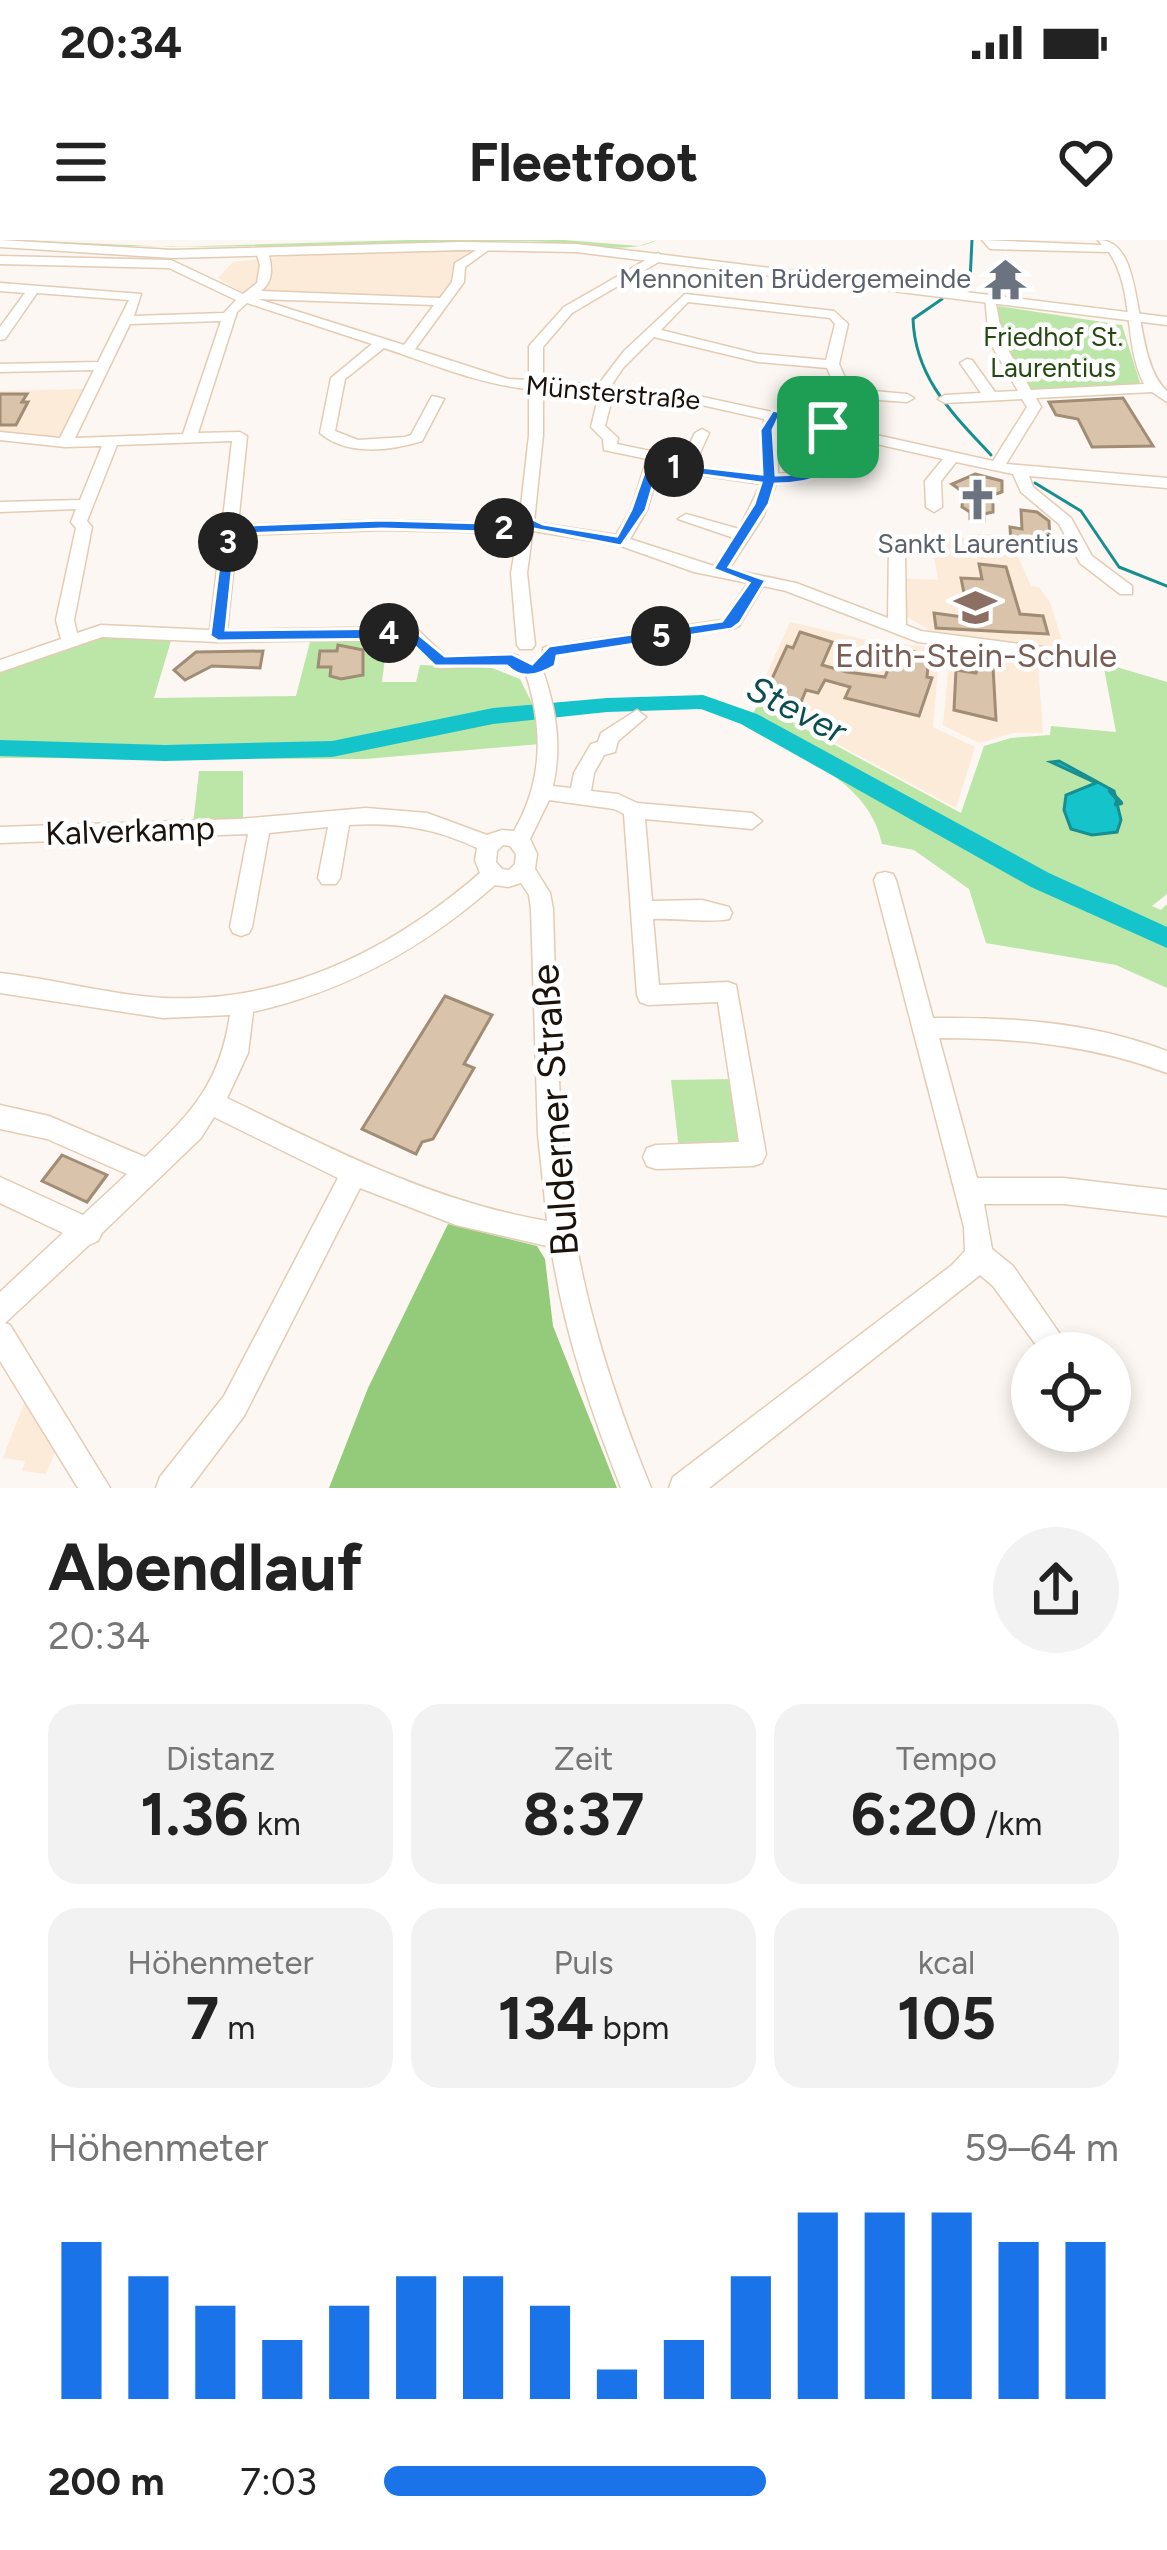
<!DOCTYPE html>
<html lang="de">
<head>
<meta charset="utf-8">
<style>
  :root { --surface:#fff; --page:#f2f2f2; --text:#222; --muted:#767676; --accent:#1a73e8 }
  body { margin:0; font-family:Figtree,sans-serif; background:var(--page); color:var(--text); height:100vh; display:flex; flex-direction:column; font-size:45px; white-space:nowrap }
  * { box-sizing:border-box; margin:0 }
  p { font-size:39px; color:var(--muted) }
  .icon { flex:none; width:66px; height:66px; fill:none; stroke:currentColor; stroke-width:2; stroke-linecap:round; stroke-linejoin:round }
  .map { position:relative; height:1248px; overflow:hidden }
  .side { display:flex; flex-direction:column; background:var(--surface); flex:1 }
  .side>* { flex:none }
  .tools { position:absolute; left:1011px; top:1092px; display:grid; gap:24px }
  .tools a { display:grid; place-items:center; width:120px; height:120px; border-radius:50%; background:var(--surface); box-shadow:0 6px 18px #0003; font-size:60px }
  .pin { position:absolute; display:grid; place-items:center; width:102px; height:102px; color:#fff; margin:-51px; border-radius:24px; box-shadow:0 6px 18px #0006 }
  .km { position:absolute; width:60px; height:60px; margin:-30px; border-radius:50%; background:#222; color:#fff; font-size:33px; line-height:60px; text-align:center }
  .round { display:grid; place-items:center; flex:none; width:126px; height:126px; border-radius:63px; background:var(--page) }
  .summary { display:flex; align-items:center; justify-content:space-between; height:204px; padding:0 48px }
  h1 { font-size:66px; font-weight:700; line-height:90px }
  .stats { display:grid; grid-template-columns:repeat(3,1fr); gap:18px; height:204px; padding:12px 48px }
  .stats div { display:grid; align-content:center; border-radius:30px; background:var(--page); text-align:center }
  .stats b { font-size:60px; font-weight:700 }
  .stats small { font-size:33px; font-weight:400 }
  .stats p { font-size:33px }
  .chart { height:336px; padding:24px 48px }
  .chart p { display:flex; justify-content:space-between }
  .chart svg { width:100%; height:216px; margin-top:12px; stroke:var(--accent); stroke-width:6 }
  ul { padding:0 48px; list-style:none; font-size:39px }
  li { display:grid; grid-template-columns:192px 144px 1fr; align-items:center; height:90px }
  li i { height:30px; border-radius:15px; background:var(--accent) }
  .status { display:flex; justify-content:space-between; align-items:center; height:84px; padding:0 60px; background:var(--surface); direction:ltr }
  .status svg { height:33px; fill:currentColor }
  header { display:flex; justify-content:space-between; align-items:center; height:156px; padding:0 48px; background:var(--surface); font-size:54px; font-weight:700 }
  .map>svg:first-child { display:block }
  .built { fill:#fcebd8 }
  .green { fill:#bbe6a7 }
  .forest { fill:#94cb7a }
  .water { fill:#15c4cb; stroke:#178f91; stroke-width:3 }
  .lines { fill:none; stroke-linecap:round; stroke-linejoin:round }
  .stream-far1 { stroke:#178f91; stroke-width:3 }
  .stream { stroke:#178f91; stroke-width:4.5 }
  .river { fill:#15c4cb; fill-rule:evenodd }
  .building { fill:#d9c3aa; stroke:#a18c75; stroke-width:3 }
  .minor-casing { stroke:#e3ccb3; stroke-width:3 }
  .major-casing { stroke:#e3ccb3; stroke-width:3 }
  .minor { fill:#fff; fill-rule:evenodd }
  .major { fill:#fff; fill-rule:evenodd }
  .route { fill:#1a73e8; stroke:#fff; stroke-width:3; fill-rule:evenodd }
  .labels { text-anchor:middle; stroke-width:9; stroke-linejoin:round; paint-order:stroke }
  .far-worship-label { font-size:27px; fill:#5b616d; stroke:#fff; text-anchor:end }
  .far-park-label { font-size:27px; fill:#254810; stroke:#fff }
  .far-street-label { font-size:27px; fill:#1b130b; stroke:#fff }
  .education-label { font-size:33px; fill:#785e54; stroke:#fff }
  .street-label { font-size:33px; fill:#1b130b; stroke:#fff }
  .water-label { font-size:36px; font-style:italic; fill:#0b4e51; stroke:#fff }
  .near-street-label { font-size:39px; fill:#1b130b; stroke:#fff }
</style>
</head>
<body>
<div class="status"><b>20:34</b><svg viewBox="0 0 49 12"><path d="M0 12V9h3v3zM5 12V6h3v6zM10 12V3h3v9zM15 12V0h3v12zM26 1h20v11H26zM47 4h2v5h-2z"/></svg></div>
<header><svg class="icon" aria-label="menu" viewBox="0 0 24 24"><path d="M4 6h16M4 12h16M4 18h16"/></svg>Fleetfoot<svg class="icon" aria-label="heart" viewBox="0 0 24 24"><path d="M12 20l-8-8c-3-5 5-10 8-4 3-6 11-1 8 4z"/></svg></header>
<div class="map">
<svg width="1167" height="1248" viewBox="0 0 1167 1248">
  <rect width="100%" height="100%" fill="#fcf7f2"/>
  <g class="built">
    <path d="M 483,10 L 459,26 L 456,42 L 443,61 L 249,56 L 218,38 L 233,22 L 290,16 Z"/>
    <path d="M 83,149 L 62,194 L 50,199 L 0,193 L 0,151 Z"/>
    <path d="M 971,294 L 991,294 L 997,308 L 1016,312 L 1031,346 L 1039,347 L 1050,362 L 1065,410 L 940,396 L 900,373 L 900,338 L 938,340 L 931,297 L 971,298 Z"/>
    <path d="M 790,382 L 867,400 L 940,408 L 933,487 L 975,507 L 956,568 L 755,460 Z"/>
    <path d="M 950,413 L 1038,423 L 1043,493 L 1013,493 L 979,503 L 943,485 Z"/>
    <path d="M 26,1158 L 57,1207 L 46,1234 L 22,1231 L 25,1221 L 3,1218 Z"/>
  </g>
  <g class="green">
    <path d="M 18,0 L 172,7 L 409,0 L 564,0 L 639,6 L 657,0 C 631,16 563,2 531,1 C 359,0 189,15 18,0 Z"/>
    <path d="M 998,66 L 1122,85 L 1142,149 L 1034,153 L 1000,99 Z"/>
    <path d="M 105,394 L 173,394 L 154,458 L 296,456 L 311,398 L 374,399 L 372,417 L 385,418 L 382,442 L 416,442 L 420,425 L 492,428 L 520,439 L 533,465 L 540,504 L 365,519 L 0,518 L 0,428 Z"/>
    <path d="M 1103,423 L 1167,442 L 1167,654 L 1152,666 L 1161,670 L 1167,664 L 1167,748 L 1116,725 L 986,703 L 969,649 L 914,610 L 882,604 C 868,537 796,519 747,481 L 759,464 L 961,573 L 984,506 L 1011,498 L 1050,495 L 1051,486 L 1116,492 Z"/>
    <path d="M 199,531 L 243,531 L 243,581 L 193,584 Z"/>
    <path d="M 733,839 L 743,907 L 679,909 L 671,840 Z"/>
  </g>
  <path class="forest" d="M 448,984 L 537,1006 L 545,1019 L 553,1086 L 617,1248 L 329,1248 L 368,1148 Z"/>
  <path class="water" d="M 1059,521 L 1114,551 L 1121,580 L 1117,592 L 1092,595 L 1071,589 L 1064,570 L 1066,555 L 1096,543 L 1051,522 Z"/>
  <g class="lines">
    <g class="stream-far1">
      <path d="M 956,51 L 970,41 L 972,0"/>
      <path d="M 942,59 L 913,79 C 915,138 953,174 991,215"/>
      <path d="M 1035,243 L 1081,271 L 1119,327 L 1167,346"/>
    </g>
    <path class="stream" d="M 1110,551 L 1121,563 L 1116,564"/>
    <path class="river" d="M 703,455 L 757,474 L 1049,633 L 1167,687 L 1167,708 L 1031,647 L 741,484 L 701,469 L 607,472 L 493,484 L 332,517 L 165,521 L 0,516 L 0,500 L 165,505 L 332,501 L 493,468 L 607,458 Z"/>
  </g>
  <g class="building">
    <path d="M 803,139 L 819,142 L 815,148 L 825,150 L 808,174 L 786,170 L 789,164 L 780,163 L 792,142 L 800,144 Z"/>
    <path d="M 0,154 L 27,154 L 22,162 L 28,162 L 16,185 L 0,185 Z"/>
    <path d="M 1123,158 L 1153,206 L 1092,207 L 1078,179 L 1056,175 L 1049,162 Z"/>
    <path d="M 975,234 L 1002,241 L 1002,252 L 993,255 L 993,272 L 984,274 L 984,280 L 977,275 L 970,278 L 970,272 L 962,267 L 963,252 L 952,244 Z"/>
    <path d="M 1021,270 L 1037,272 L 1049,281 L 1050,302 L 1023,298 L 1024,304 L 1011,302 L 1010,287 L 1022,289 Z"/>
    <path d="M 979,324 L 1006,327 L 1020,374 L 1043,376 L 1048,394 L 936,388 L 934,373 L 991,381 L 985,355 L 964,353 L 961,338 L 982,339 Z"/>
    <path d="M 800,392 L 832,402 L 822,425 L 847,432 L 885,437 L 893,416 L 908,420 L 911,411 L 929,416 L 927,437 L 932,438 L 919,476 L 845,458 L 850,447 L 825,440 L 818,453 L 806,450 L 799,467 L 764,456 L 787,406 L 793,408 Z"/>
    <path d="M 338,405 L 363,410 L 363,435 L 341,439 L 330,436 L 331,427 L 318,427 L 320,411 L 337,411 Z"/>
    <path d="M 263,411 L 260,428 L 212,426 L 185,440 L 174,430 L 196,412 Z"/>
    <path d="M 980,425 L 993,427 L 996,480 L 954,470 L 956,430 L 976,433 Z"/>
    <path d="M 445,756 L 492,775 L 464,824 L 474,828 L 433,899 L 422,902 L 416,914 L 362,889 Z"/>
    <path d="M 62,915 L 107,935 L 87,962 L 42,941 Z"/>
  </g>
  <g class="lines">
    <defs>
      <g id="minor">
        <path d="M 982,0 L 1102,5 L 1098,0 C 1150,0 1128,116 1167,151 L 1167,162 L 1152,152 L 1036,158 L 1041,167 L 1006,224 L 1167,238 L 1167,248 L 1029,236 L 1033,247 L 1071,278 L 1092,316 L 1132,346 L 1132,354 L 1120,354 L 1080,323 L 1059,284 L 1021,252 L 1013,234 L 956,222 L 941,241 L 942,267 L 934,272 L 926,267 L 925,241 L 943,219 L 868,202 C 842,229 814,241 776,244 L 763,277 L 729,329 L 796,343 L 888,378 L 889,306 L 897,301 L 911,301 L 913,304 L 905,309 L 906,385 L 921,391 L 1097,414 L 1103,416 L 1103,424 L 918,402 L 786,351 L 763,346 L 739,386 L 732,389 L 543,416 L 543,408 L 549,406 L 723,380 L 748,343 L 694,332 L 618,305 L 533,291 L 533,285 L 539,283 L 616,295 L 631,270 L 647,219 L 604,210 L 603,199 L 591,187 L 599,154 L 543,150 L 543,195 L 534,282 L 524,286 L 523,290 L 532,295 L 527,333 L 535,405 L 532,409 L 520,409 L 517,405 L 511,333 L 518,293 L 383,290 L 237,295 L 227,390 L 411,387 L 417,389 L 445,416 L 512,414 L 518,416 L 518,424 L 441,428 L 435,426 L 407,399 L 218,402 L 102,397 L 0,432 L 0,420 L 61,399 L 56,380 L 76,288 L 71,282 L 76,269 L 0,272 L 0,262 L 80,260 L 102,206 L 65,207 L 0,200 L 0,192 L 60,198 L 94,130 L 0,132 L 0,124 L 98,122 L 129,60 L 37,53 L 5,99 L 0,100 L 0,87 L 25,53 L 0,51 L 0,43 L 141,54 L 134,76 L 224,73 L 236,60 L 169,28 L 0,24 L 0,16 L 171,20 L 243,54 L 257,43 L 260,25 L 256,12 L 262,8 L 268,12 C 272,26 274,41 261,51 L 440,58 L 452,42 L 455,23 L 488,3 L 494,6 L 465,27 L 464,42 L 415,109 L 508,139 L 529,140 L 529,106 L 564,67 L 658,13 L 664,17 L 662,20 L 572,73 L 543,107 L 543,141 L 598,145 L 624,111 L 685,54 L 834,71 L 848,84 L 839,124 L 850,149 L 907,154 L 914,158 L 907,162 L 850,158 L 836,186 L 993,221 L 1027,167 L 1022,159 L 945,163 L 938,159 L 945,155 L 981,153 L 960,123 L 967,119 L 972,120 L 995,152 L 1018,151 L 989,101 L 985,56 L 995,59 L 1003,101 L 1031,150 L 1144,144 C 1123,103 1135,51 1109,12 L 990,9 ZM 258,59 L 434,65 L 404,105 ZM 688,62 L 830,78 L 835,84 L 826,120 L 758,114 L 661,90 ZM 247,63 L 372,104 L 331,138 L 320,193 C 347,216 390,211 422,201 L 444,159 L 432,156 L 411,195 L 405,197 L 358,200 L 335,191 L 345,139 L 384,108 C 427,122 480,145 529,149 L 529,195 L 519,284 L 383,280 L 238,285 L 247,196 L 240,192 L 198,193 L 237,72 ZM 221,81 L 183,194 L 75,198 L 130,84 ZM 654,97 L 758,122 L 827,128 L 838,153 L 823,183 L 675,151 L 611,146 L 623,128 ZM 613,155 L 675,159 L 764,179 L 762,235 L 694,226 L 709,193 L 702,189 L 695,193 L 680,224 L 661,221 L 660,213 L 617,204 L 618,198 L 605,186 ZM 777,182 L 855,199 C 832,222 809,232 778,234 ZM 232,201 L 210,390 L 101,385 L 77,393 L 74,380 L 92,287 L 87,281 L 117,205 ZM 659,229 L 761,244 L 739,289 L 686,274 L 678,279 L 734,298 L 714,326 L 630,299 L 647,270 Z"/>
        <path d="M 534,425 L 543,431 C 556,469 562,506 553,546 L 571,548 L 574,533 L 591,504 L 598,502 L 601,493 L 637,470 L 646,477 L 618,501 L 615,512 L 604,515 L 594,533 L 591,551 L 618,554 L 637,563 L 752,573 L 762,581 L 752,589 L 645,579 L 652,661 L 702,660 L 729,667 L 732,673 L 729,679 C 710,683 675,678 653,679 L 659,745 L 728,742 L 736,745 L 766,914 L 762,923 L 753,926 L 656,929 L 647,926 L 643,917 L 647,908 L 656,905 L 739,902 L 718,762 L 648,765 L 640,762 L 637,755 L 624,574 L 614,569 L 549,560 L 530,599 L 537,614 L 535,629 L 550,653 L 553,669 C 557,791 557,917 583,1037 C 599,1110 623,1179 651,1248 L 621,1248 C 590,1169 564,1091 551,1007 L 456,985 L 360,948 L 244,1176 L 190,1248 L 156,1248 L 160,1237 L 224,1156 L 338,938 L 214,877 L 201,898 L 102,993 L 98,1001 L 89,1005 L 5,1083 L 10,1085 L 110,1248 L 78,1248 L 0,1121 L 0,1052 L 63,993 L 0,963 L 0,937 L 83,975 L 127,934 L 47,899 L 0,889 L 0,865 L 49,876 L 145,917 C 193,872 220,842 230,775 L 163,778 L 0,753 L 0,733 C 55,739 109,755 164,758 C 285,763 390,711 480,633 L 475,620 L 477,608 C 435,588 395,582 349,585 L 340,638 L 336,644 L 322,644 L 318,638 L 328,587 L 269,593 L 252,687 L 249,693 L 241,696 L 233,693 L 230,687 L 248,594 L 0,603 L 0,587 L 239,579 L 366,568 L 427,573 L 487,595 L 502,590 L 514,591 C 544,539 543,486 525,431 ZM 503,605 L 510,606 L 516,614 L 515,624 L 509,630 L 502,629 L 496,622 L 497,611 ZM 521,643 L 529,655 L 531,669 L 538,894 L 547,981 C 433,962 330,908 227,858 L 248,813 L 253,772 C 346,751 424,708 495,645 L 508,647 Z"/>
        <path d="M 885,632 L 893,634 L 896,640 L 933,778 C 1014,777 1091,782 1167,811 L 1167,833 C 1092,805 1018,798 939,798 L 977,938 L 1064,938 L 1167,950 L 1167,976 L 1064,964 L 984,964 L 992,1009 L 1013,1026 L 1073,1113 L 1042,1113 L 993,1046 L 980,1035 L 709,1248 L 669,1248 L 673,1237 L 952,1025 L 965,1011 L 964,987 L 874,640 L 877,634 Z"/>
      </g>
      <path id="major" d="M 0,0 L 172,10 L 461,2 L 576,4 L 1167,77 L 1167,85 L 576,12 L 461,10 L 172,18 L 0,7 Z"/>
    </defs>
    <use href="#minor" class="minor-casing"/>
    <use href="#major" class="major-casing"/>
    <use href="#minor" class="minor"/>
    <use href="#major" class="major"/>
  </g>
  <path class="route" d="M 773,170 L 873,196 C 848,230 816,244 775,244 L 769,264 L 729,327 L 766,340 L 740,383 L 732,389 L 557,416 L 555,426 C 539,435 522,441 507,426 L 435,426 L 407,399 L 218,401 L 210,396 L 224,286 L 382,280 L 515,284 L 530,278 L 543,284 L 617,296 L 631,270 L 648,221 L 762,234 L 760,190 ZM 778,179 L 857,198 C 837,224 808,235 776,235 L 773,190 ZM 658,229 L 761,243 L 754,264 L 713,329 L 749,343 L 722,381 L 549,406 L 532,424 L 512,414 L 445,416 L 411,388 L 226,390 L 236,294 L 382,289 L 517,293 L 529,288 L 621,306 L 646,270 Z"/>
  <defs>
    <symbol id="temple-bare" viewBox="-9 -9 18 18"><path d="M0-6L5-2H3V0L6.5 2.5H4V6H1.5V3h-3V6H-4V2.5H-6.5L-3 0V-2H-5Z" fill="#6b7280" stroke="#fff" stroke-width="2.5" paint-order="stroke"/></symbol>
    <symbol id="church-bare" viewBox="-9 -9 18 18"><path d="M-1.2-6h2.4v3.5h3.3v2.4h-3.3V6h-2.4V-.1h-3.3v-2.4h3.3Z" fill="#6b7280" stroke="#fff" stroke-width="2.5" paint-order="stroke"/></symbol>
    <symbol id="school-bare" viewBox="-9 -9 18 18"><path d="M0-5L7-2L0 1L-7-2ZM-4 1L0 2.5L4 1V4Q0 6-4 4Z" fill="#8d6e63" stroke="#fff" stroke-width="2.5" paint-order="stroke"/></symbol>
  </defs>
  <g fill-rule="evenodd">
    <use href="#temple-bare" x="976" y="10" width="59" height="59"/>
    <use href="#church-bare" x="948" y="230" width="59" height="59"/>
    <use href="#school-bare" x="946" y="338" width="59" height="59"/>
  </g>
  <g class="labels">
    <g class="far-worship-label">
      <text x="971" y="48">Mennoniten Brüdergemeinde</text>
      <text x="978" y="313" text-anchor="middle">Sankt Laurentius</text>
    </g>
    <g class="far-park-label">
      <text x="1053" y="106">Friedhof St.<tspan x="1053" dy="31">Laurentius</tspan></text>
    </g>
    <g class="far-street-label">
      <text transform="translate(613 153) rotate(5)" y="9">Münsterstraße</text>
    </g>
    <g class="education-label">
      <text x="976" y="427">Edith-Stein-Schule</text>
    </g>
    <g class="street-label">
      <text transform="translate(130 590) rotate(-2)" y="12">Kalverkamp</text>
    </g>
    <g class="water-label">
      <text transform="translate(797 469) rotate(27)" y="13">Stever</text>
    </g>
    <g class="near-street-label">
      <text transform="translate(554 870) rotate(-94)" y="14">Bulderner Straße</text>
    </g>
  </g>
</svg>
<div class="tools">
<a><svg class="icon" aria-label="locate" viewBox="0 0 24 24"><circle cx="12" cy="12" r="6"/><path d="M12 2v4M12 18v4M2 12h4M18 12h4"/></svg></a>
</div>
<div class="pin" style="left:828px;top:187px;background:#1e9e55"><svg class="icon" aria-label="arrive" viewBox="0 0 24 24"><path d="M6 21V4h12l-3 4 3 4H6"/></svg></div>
<b class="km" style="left:674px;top:227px">1</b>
<b class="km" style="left:504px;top:288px">2</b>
<b class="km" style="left:228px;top:302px">3</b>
<b class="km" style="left:389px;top:393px">4</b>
<b class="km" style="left:661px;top:396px">5</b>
</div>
<section class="side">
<div class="summary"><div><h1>Abendlauf</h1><p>20:34</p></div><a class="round"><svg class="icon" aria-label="share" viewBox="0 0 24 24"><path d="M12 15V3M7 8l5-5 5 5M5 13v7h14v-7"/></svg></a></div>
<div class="stats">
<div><p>Distanz</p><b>1.36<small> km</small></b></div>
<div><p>Zeit</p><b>8:37</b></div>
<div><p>Tempo</p><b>6:20<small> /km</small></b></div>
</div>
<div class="stats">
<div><p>Höhenmeter</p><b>7<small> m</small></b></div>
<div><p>Puls</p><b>134<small> bpm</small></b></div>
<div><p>kcal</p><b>105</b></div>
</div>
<div class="chart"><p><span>Höhenmeter</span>59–64 m</p>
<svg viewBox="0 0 160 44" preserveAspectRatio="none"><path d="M5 44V12M15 44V19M25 44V25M35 44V32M45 44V25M55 44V19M65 44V19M75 44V25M85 44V38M95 44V32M105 44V19M115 44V6M125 44V6M135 44V6M145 44V12M155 44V12"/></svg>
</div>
<ul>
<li><b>200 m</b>7:03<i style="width:52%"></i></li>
</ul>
</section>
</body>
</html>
